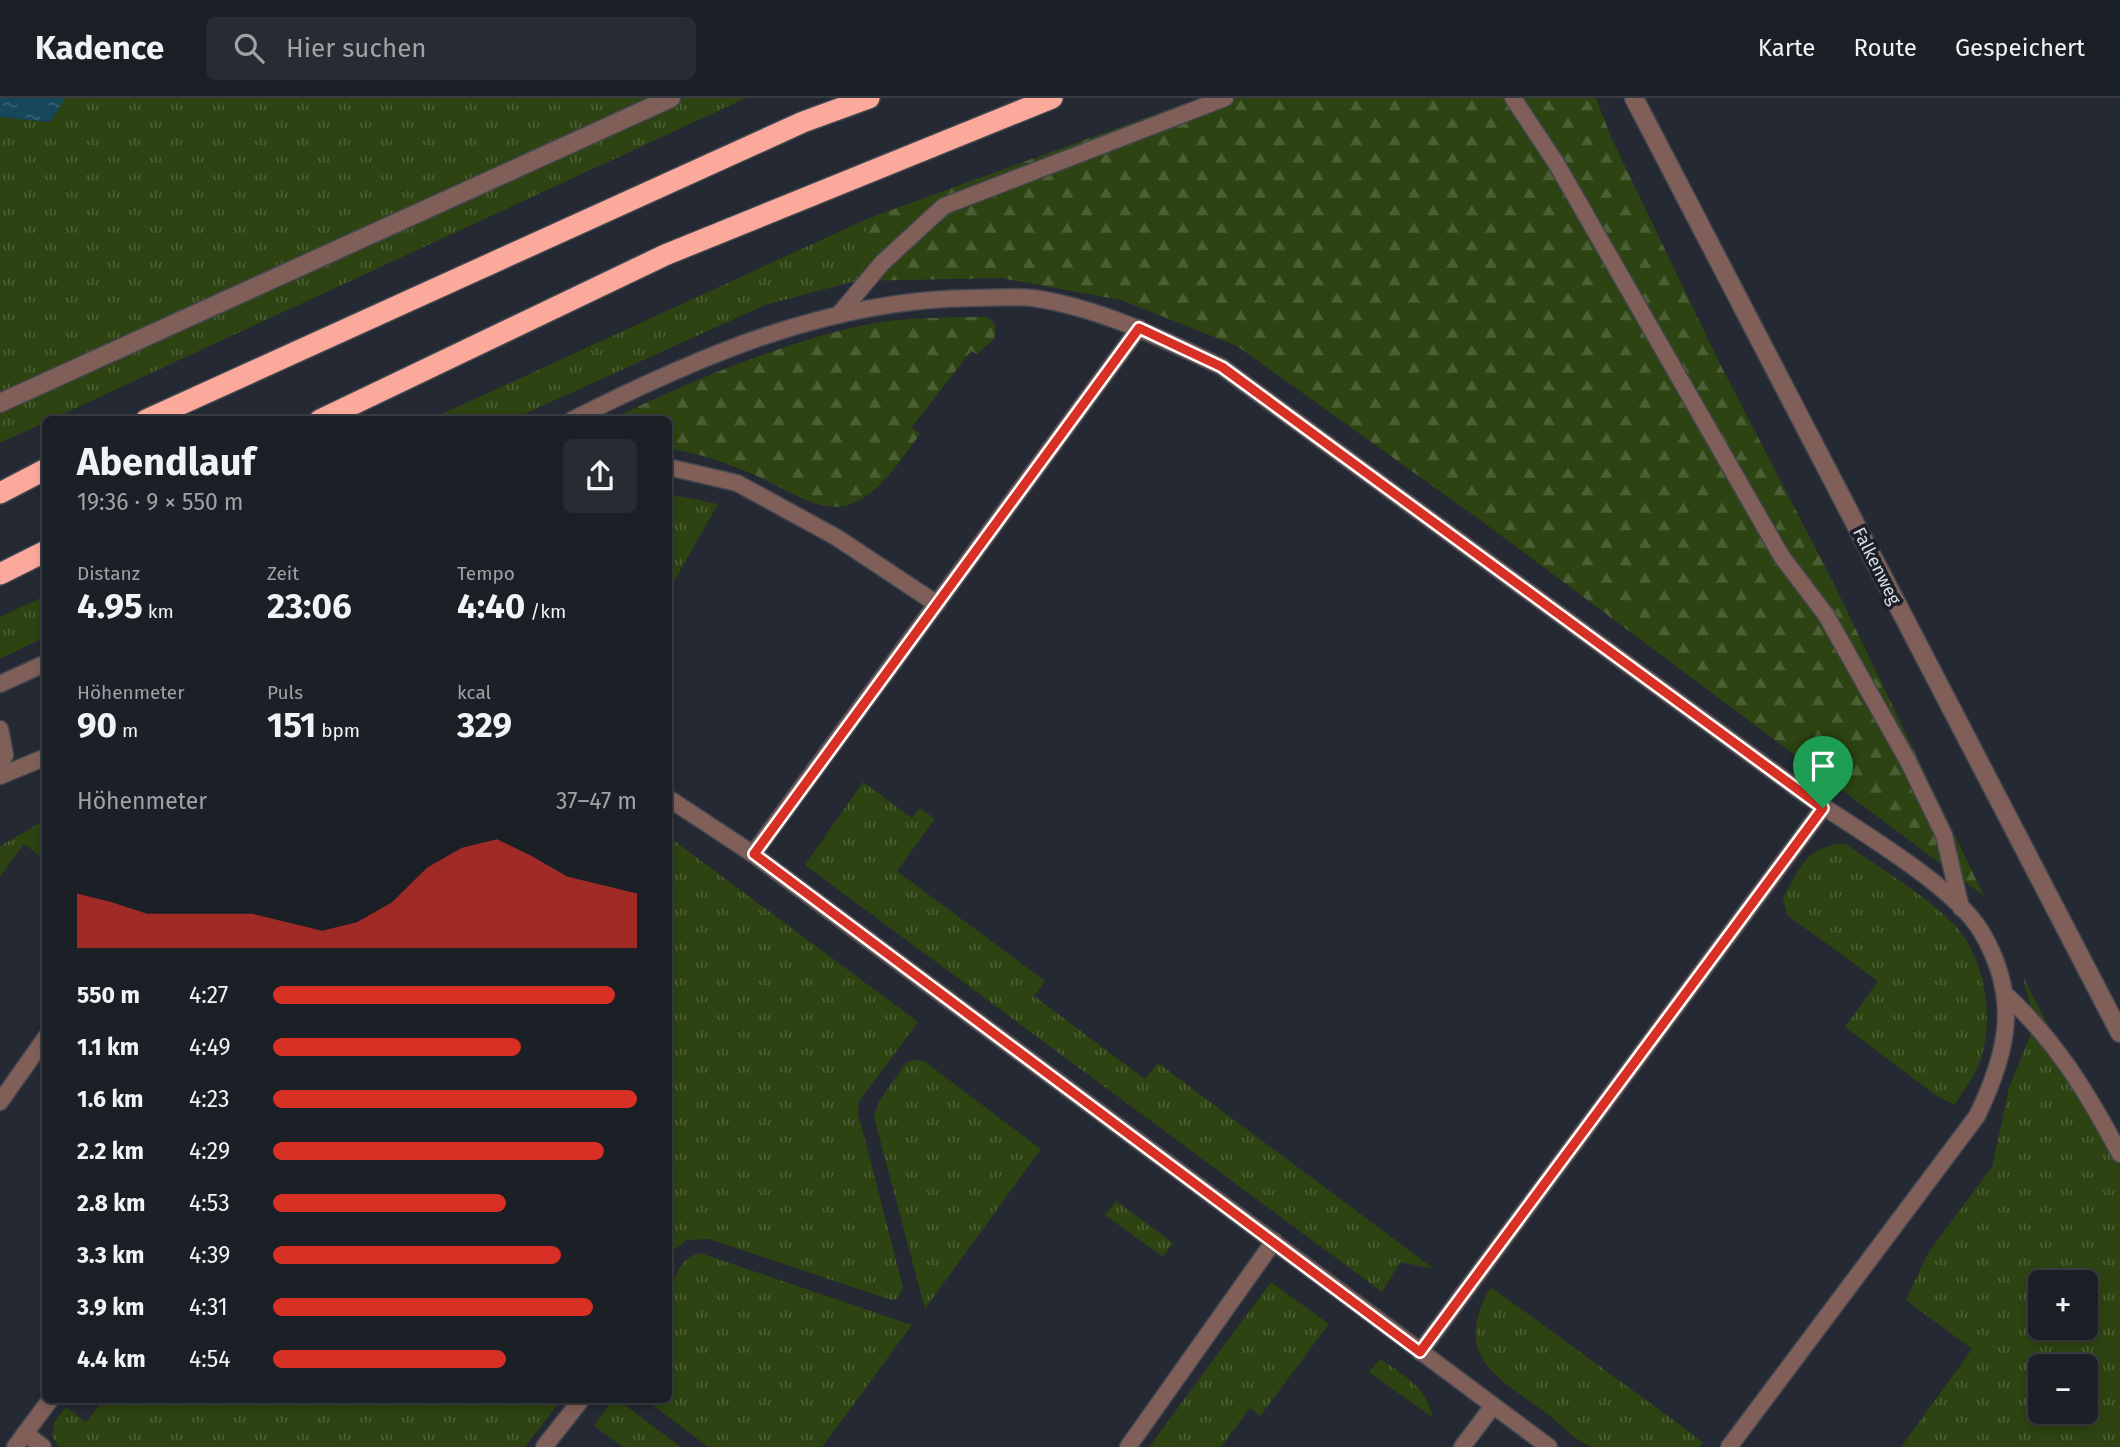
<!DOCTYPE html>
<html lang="de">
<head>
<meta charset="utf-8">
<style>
  :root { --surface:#1b1f26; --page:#282c32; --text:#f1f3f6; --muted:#a0a2a7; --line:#393d43; --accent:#d93025 }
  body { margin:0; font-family:"Fira Sans",sans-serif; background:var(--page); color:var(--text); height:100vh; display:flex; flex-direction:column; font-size:26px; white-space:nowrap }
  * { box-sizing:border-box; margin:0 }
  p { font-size:23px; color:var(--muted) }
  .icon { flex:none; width:38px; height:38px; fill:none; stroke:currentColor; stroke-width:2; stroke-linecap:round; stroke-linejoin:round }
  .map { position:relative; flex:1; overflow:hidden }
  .details { position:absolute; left:42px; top:318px; width:630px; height:987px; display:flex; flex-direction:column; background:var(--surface); border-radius:10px; box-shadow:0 4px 10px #0003,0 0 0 2px var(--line) }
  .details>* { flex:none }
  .controls { position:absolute; left:2028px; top:1172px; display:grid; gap:14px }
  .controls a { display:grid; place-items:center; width:70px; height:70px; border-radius:10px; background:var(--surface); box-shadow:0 4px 10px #0003,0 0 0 2px var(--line); font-size:35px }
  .pin { position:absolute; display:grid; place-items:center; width:60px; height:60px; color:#fff; margin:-72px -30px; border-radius:50% 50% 50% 0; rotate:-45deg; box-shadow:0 0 7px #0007 }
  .pin .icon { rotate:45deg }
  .round { display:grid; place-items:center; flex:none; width:74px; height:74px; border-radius:10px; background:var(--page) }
  .headline { display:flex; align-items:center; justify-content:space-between; height:119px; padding:0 35px }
  h1 { font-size:38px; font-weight:700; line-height:52px }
  .metrics { display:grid; grid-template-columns:repeat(3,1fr); gap:10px; height:119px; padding:7px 35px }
  .metrics div { display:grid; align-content:center }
  .metrics b { font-size:35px; font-weight:700 }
  .metrics small { font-size:19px; font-weight:400 }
  .metrics p { font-size:19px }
  .chart { height:196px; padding:14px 35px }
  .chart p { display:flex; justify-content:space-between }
  .chart svg { width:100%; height:126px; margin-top:7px; fill:var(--accent); opacity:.7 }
  ul { padding:0 35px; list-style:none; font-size:23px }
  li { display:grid; grid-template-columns:112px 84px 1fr; align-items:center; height:52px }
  li i { height:18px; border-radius:9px; background:var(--accent) }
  header { display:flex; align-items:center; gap:42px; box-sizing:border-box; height:98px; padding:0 35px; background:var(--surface); border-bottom:2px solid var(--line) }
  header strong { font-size:33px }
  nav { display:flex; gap:38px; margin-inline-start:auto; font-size:24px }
  .search { width:490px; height:63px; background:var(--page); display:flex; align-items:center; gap:18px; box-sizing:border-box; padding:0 24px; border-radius:10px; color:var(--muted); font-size:26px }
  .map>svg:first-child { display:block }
  .grass { fill:url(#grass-tufts); fill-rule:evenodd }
  .forest { fill:url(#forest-firs) }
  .water { fill:url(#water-ripples) }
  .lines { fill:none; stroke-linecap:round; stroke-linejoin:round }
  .service-casing { stroke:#41464f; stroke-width:19 }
  .minor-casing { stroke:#41464f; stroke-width:21 }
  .motorway-casing { stroke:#41464f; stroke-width:24 }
  .service { stroke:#815f59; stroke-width:16 }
  .minor { stroke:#815f59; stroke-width:18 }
  .motorway { stroke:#fba99b; stroke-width:21 }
  .route-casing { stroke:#fff; stroke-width:14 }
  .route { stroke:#d93025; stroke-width:9 }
  .labels { text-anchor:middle; stroke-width:7; stroke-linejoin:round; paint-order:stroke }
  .street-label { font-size:18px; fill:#dadee5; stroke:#1b1f29 }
</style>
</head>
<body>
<header>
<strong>Kadence</strong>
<div class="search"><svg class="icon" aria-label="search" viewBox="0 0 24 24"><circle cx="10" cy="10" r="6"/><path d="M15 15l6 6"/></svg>Hier suchen</div>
<nav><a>Karte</a><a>Route</a><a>Gespeichert</a></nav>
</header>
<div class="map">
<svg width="2120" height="1349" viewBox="0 0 2120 1349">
  <defs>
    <pattern id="grass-tufts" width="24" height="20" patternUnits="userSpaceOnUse" patternTransform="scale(1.75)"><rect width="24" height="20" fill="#2d4311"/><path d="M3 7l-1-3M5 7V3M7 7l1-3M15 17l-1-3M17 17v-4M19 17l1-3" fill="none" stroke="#4b5e34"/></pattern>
    <pattern id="forest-firs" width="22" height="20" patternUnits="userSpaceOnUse" patternTransform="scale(1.75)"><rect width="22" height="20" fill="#2d4311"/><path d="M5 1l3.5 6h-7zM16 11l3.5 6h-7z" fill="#4b5e34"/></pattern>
    <pattern id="water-ripples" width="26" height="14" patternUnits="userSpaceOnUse" patternTransform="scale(1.75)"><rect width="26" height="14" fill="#17475a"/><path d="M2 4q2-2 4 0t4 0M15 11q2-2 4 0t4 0" fill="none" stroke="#386172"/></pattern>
  </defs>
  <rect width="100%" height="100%" fill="#242933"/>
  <g class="grass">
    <path d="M 65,0 L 746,0 L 0,345 L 0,19 L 49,24 Z"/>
    <path d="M 869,120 L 855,183 L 765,207 L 511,322 L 429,322 Z"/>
    <path d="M 669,396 L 718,406 L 669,492 L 668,396 Z"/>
    <path d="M 45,498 L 45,539 L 0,561 L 0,519 Z"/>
    <path d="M 863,684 L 912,720 L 920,710 L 935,721 L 897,773 L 1045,883 L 1034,898 L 1145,981 L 1158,965 L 1434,1171 L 1400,1164 L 1382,1194 L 805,767 Z"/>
    <path d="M 45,722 L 45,762 L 24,746 L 0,779 L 0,748 Z"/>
    <path d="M 669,739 L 918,924 L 860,1002 L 858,1015 L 903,1189 L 897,1201 L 891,1202 L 709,1141 L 687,1142 L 669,1156 Z"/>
    <path d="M 1845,745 C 1880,771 1927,797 1956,829 C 1987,862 1996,929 1977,971 C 1971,983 1962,995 1954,1007 L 1934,996 L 1845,929 L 1878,883 L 1787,817 L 1783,800 C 1800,769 1806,749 1845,745 Z"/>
    <path d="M 2023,879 L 2120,1066 L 2120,1349 L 1901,1349 L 1972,1251 L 1906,1202 L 1928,1155 L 1992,1069 L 2009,990 L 2030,938 L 2030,907 ZM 2040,1185 L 2086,1185 L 2086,1230 L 2040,1230 ZM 2040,1269 L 2086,1269 L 2086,1314 L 2040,1314 Z"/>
    <path d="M 913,962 L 924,963 L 1041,1051 L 925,1211 L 874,1019 L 879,1003 L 906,965 Z"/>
    <path d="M 1116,1103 L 1173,1145 L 1163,1159 L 1105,1117 Z"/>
    <path d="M 700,1155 L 912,1227 L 822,1349 L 708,1349 L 646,1302 L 668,1302 C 668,1266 655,1164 700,1155 Z"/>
    <path d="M 1271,1184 L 1329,1226 L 1260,1318 L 1250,1310 L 1221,1349 L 1149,1349 Z"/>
    <path d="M 1491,1189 L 1687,1332 L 1703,1345 L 1700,1349 C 1671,1349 1619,1349 1593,1349 C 1579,1346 1561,1327 1550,1318 C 1498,1279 1450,1260 1491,1189 Z"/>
    <path d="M 1380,1261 C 1405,1278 1426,1288 1433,1320 L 1369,1274 Z"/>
    <path d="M 103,1302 L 561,1302 L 525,1349 L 59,1349 L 52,1338 L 54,1324 L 66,1309 L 86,1324 Z"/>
    <path d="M 613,1302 L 618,1302 L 681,1349 L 623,1349 L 594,1328 Z"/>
  </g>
  <g class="forest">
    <path d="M 1200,0 L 1596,0 L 1611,39 L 1717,260 L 1834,486 L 1984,798 L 1476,419 L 1237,248 L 1121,202 L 1001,180 L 855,183 L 869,120 Z"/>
    <path d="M 959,219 L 987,219 L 996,227 L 994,241 L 977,256 L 971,253 L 912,329 L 920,336 C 902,360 879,398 848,407 C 819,416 783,389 757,378 C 729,366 698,354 669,351 L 668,322 L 610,322 C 688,284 814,230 899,222 C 919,220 939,220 959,219 Z"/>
  </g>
  <path class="water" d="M 0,0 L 65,0 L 50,24 L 0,19 Z"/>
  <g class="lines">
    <defs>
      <g id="service">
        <path d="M 1513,0 L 1556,65 L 1782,459 L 1826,517 L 1908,663 L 1944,737 L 1961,810"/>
        <path d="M 841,214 L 882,165 L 944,108 L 1225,0"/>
        <path d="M 572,322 C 699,258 830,201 974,200 C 993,200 1014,198 1033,200 C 1100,210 1161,240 1222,269 C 1413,409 1604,549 1796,690 C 1846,726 1950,783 1981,833 C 2020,899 2009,952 1977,1018 L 1729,1349"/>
        <path d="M 668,369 L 737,385 L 836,439 L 937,506"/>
        <path d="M 0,586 L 46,565"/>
        <path d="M 0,631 L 5,657 L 0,669"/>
        <path d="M 0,678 L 46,659"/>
        <path d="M 668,700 L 753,756 L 1549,1349"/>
        <path d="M 753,756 L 1139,230"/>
        <path d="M 2005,896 C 2056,943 2087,994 2120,1056"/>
        <path d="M 0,1004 L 46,939"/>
        <path d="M 1420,1254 L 1823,710"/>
        <path d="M 25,1335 L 43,1349"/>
        <path d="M 15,1349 L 50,1302"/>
        <path d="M 544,1349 L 581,1302"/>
        <path d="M 1128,1349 L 1274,1143"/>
        <path d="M 1462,1349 L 1493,1308"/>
      </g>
      <g id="minor">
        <path d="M 1634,0 L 2120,935"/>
        <path d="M 0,305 L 671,0"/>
      </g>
      <g id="motorway">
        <path d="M 146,322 L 803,24 L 869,0"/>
        <path d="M 320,322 L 665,157 L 1052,0"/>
        <path d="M 0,395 L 46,371"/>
        <path d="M 0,476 L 46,453"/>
      </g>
    </defs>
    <use href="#service" class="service-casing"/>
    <use href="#minor" class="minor-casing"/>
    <use href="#motorway" class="motorway-casing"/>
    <use href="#service" class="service"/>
    <use href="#minor" class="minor"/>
    <use href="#motorway" class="motorway"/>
  </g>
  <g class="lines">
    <defs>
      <path id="route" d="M 1139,230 L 1222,269 L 1823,710 L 1420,1254 L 754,756 Z"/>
    </defs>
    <use href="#route" class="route-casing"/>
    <use href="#route" class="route"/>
  </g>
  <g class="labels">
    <g class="street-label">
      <text transform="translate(1877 468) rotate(63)" y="6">Falkenweg</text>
    </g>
  </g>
</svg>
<div class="controls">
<a>+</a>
<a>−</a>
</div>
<div class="pin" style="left:1823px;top:710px;background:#1e9e55"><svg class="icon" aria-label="arrive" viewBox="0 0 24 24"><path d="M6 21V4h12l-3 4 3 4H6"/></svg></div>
<section class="details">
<div class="headline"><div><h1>Abendlauf</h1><p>19:36 · 9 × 550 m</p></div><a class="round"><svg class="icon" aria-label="share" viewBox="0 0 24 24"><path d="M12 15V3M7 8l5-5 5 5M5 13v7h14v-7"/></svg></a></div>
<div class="metrics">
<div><p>Distanz</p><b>4.95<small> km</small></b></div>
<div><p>Zeit</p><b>23:06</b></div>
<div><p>Tempo</p><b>4:40<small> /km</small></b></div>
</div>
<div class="metrics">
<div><p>Höhenmeter</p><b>90<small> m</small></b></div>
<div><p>Puls</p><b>151<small> bpm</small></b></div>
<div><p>kcal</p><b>329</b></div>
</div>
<div class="chart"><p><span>Höhenmeter</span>37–47 m</p>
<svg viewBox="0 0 160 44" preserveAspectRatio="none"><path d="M0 44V25L10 28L20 32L30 32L40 32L50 32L60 35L70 38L80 35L90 28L100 16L110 9L120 6L130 12L140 19L150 22L160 25V44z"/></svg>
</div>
<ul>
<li><b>550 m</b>4:27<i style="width:94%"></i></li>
<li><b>1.1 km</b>4:49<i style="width:68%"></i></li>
<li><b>1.6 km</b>4:23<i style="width:100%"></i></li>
<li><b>2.2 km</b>4:29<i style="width:91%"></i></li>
<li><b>2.8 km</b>4:53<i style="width:64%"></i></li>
<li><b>3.3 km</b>4:39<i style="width:79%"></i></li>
<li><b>3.9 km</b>4:31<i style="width:88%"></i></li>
<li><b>4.4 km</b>4:54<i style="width:64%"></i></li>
</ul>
</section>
</div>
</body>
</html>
